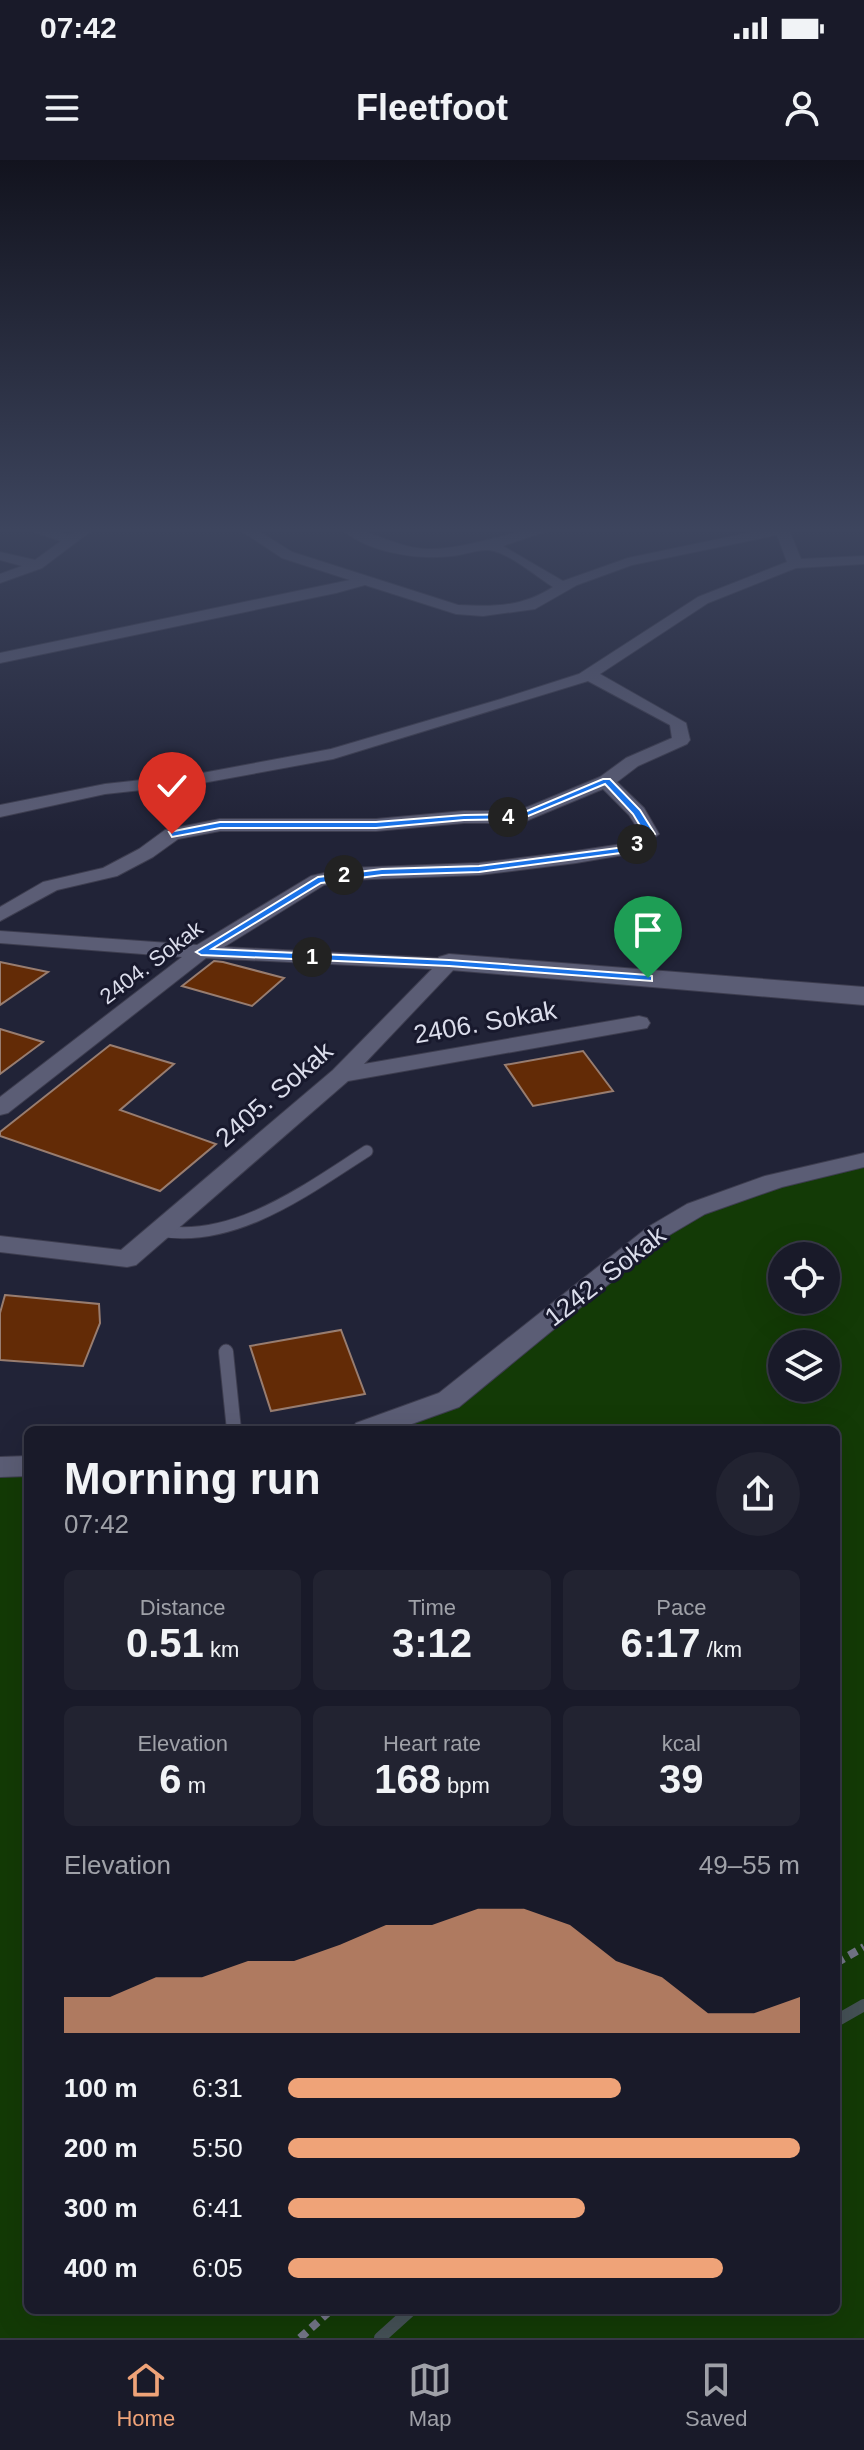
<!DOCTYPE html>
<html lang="en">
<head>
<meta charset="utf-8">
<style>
  :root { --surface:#191a29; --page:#222331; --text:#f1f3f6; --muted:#9fa1a8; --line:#373846; --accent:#efa378 }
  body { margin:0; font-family:Arial,sans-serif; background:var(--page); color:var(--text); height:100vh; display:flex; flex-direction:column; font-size:30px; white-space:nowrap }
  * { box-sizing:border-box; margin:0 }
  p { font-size:26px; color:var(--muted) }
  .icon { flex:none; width:44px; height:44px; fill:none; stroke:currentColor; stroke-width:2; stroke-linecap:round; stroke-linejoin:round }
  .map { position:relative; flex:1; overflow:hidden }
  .panel { position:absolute; left:24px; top:1266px; width:816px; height:888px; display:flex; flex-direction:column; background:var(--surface); border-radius:12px; box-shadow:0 8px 32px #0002,0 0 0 2px var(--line) }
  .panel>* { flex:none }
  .controls { position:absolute; left:768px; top:1082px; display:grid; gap:16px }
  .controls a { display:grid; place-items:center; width:72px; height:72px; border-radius:50%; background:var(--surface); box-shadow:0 8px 32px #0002,0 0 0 2px var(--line); font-size:40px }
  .pin { position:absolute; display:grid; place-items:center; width:68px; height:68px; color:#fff; margin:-82px -34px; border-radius:50% 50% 50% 0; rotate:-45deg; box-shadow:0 0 8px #0007 }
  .pin .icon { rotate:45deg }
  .km { position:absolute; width:40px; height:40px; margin:-20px; border-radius:50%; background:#222; color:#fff; font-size:22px; line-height:40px; text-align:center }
  .round { display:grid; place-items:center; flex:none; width:84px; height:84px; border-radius:42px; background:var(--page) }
  .overview { display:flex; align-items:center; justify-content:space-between; height:136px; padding:0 40px }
  h1 { font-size:44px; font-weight:800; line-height:60px }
  .stats { display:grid; grid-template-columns:repeat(3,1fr); gap:12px; height:136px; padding:8px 40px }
  .stats div { display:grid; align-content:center; border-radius:12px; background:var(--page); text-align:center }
  .stats b { font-size:40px; font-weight:800 }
  .stats small { font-size:22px; font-weight:400 }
  .stats p { font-size:22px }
  .chart { height:224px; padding:16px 40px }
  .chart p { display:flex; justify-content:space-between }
  .chart svg { width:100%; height:144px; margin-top:8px; fill:var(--accent); opacity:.7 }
  ul { padding:0 40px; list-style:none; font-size:26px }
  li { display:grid; grid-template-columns:128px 96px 1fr; align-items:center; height:60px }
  li i { height:20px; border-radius:10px; background:var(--accent) }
  .status { display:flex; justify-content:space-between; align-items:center; height:56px; padding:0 40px; background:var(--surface); direction:ltr }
  .status svg { height:22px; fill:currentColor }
  header { display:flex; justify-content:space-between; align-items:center; height:104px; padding:0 40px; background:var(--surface); font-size:36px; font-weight:800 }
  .tab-bar { display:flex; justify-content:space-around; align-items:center; height:112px; border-top:2px solid var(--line); background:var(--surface); font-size:22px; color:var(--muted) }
  .tab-bar a { display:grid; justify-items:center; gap:4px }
  .tab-bar .current { color:var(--accent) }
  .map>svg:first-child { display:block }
  .green { fill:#133a06; fill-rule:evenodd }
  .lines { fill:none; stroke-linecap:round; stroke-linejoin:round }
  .stream { stroke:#445055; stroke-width:12 }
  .building { fill:#632b06; stroke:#987d70; stroke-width:2 }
  .lane-far1-casing { stroke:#3d3d4f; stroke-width:13 }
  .lane-casing { stroke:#3d3d4f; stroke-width:16 }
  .street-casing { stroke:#3d3d4f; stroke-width:2 }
  .secondary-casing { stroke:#3d3d4f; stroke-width:2 }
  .path { stroke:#727486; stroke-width:8; stroke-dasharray:9 6; stroke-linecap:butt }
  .lane-far1 { stroke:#5b5d75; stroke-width:11 }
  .lane { stroke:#5b5d75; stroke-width:14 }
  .street { fill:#5b5d75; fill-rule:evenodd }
  .secondary { fill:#5b5d75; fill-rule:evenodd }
  .route { fill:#1a73e8; stroke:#fff; stroke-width:2 }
  .labels { text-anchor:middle; stroke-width:6; stroke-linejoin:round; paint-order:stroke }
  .far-street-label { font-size:22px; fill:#dbddeb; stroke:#18192d }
  .street-label { font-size:26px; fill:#dbddeb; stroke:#18192d }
</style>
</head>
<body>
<div class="status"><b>07:42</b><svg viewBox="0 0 49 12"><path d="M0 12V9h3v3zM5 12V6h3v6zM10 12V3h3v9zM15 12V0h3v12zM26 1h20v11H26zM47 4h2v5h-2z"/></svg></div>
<header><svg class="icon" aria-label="menu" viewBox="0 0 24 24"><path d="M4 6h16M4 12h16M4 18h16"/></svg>Fleetfoot<svg class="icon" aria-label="person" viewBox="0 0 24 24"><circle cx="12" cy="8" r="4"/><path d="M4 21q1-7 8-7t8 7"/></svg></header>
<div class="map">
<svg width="864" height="2178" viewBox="0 0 864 2178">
  <rect width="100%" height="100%" fill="#212337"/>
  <path class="green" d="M 864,1000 L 864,2178 L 0,2178 L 0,1307 L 28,1306 L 28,2150 L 836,2150 L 836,1270 L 366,1270 L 449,1240 L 696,1049 ZM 782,1096 L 826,1096 L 826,1140 L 782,1140 ZM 782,1184 L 826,1184 L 826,1228 L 782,1228 Z"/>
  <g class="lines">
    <g class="stream">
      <path d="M 836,1861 L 864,1845"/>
      <path d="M 380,2178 L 411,2150"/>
    </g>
  </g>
  <g class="building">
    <path d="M 214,801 L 223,802 L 284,818 L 252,846 L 182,826 Z"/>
    <path d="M 0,802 L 48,812 L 0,845 Z"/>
    <path d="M 0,869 L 43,882 L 0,914 Z"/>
    <path d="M 110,885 L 174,904 L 120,950 L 216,984 L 160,1031 L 0,976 L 0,972 Z"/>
    <path d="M 583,891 L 613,931 L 533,946 L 505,905 Z"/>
    <path d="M 5,1135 L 99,1144 L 100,1163 L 83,1206 L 0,1200 L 0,1153 Z"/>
    <path d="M 341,1170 L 365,1234 L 271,1251 L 250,1186 Z"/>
  </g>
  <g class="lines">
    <defs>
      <g id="lane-far1">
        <path d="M 156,1070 C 232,1086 306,1030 367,991"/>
        <path d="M 226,1190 L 226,1194"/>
      </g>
      <path id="lane" d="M 226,1192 L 234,1270"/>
      <g id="street">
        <path d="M 22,368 L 45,368 L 69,375 L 79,368 L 95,368 L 42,408 L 0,423 L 0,414 L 22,406 L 0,400 L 0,392 L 35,400 L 61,381 Z"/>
        <path d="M 237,368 L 254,368 L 292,392 L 458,445 C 494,447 522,447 553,427 C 535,416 510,393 489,390 C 478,389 463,395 452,396 C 417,400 368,393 340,368 C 371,368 397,389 429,389 C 473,389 512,368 556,368 L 503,386 L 563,421 L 628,398 L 771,368 L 798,368 L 790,372 L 801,399 L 864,396 L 864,404 L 796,408 L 708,443 L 600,514 L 686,563 L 690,580 L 687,584 L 638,606 L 617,622 L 644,648 L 659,674 L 635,693 L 576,703 L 479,715 L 347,720 L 324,725 L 224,787 L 456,799 L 460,803 L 456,807 L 364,904 L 639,856 L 647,858 L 650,863 L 647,868 L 348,921 L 136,1105 L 127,1107 L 0,1092 L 0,1076 L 121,1090 L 333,910 L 432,809 L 206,798 L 8,953 L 0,955 L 0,937 L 182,797 L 0,783 L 0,771 L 197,785 L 311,716 L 347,708 L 479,703 L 576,691 L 622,684 L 640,672 L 629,655 L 603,629 L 521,663 L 464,663 L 376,671 L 220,671 L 178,679 L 153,697 L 117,716 L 57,730 L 0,761 L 0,747 L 43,722 L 103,708 L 139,689 L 165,670 L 220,659 L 376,659 L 464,651 L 518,651 L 600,617 L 626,598 L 672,578 L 670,565 L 588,521 L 333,599 L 197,624 L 105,634 L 0,657 L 0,645 L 105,624 L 197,614 L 331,589 L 501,539 L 579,514 L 698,437 L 787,402 L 777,375 L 632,405 L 577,425 L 535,449 L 483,456 L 456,454 L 365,425 L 336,433 L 0,503 L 0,493 L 350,420 L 282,398 Z"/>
        <path d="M 864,993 L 864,1007 L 782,1027 L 705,1054 L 666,1077 L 459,1247 L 395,1270 L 351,1270 L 356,1263 L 439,1233 L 648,1067 L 687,1044 L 765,1016 Z"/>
        <path d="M 28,1296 L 28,1316 L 0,1317 L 0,1297 Z"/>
      </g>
      <path id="secondary" d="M 449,794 L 864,827 L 864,845 L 439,809 L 434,803 L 439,797 Z"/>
    </defs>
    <use href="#lane-far1" class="lane-far1-casing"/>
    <use href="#lane" class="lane-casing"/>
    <use href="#street" class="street-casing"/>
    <use href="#secondary" class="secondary-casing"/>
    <g class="path">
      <path d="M 836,1803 L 864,1787"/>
      <path d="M 300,2178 L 331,2150"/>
    </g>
    <use href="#lane-far1" class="lane-far1"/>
    <use href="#lane" class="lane"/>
    <use href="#street" class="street"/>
    <use href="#secondary" class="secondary"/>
  </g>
  <linearGradient id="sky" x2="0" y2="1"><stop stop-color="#12131e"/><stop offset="0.55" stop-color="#3d455e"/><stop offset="1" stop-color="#3d455e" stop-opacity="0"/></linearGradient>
  <rect width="864" height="673" fill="url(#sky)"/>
  <path class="route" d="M 603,619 L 610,619 L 640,650 L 655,674 L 628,692 L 479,712 L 382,715 L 321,723 L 212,789 L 449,800 L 648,815 L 652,816 L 652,821 L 449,806 L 201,795 L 196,792 L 318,717 L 382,709 L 479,706 L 625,687 L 645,674 L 633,654 L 605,624 L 521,659 L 464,660 L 376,668 L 220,668 L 172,677 L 169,672 L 220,662 L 376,662 L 464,655 L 520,654 Z"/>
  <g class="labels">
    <g class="far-street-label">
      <text transform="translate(151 802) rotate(-37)" y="8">2404. Sokak</text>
    </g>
    <g class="street-label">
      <text transform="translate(485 862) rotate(-10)" y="9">2406. Sokak</text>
      <text transform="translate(274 934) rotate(-41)" y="9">2405. Sokak</text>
      <text transform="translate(605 1116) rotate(-38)" y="9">1242. Sokak</text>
    </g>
  </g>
</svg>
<div class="controls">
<a><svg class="icon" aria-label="locate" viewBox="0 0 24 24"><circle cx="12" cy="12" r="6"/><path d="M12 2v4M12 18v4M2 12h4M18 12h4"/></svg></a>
<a><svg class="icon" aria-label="layers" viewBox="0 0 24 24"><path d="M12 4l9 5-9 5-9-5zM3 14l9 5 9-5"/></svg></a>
</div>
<div class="pin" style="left:648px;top:818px;background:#1e9e55"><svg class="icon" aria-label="arrive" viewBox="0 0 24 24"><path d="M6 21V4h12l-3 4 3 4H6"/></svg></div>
<div class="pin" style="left:172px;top:674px;background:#d93025"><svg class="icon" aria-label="check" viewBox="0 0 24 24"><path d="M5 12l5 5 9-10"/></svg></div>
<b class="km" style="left:312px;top:797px">1</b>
<b class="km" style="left:344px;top:715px">2</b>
<b class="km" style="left:637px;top:684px">3</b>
<b class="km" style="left:508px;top:657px">4</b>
<section class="panel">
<div class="overview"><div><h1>Morning run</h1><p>07:42</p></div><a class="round"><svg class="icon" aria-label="share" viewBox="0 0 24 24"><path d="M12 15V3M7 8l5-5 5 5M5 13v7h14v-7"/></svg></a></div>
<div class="stats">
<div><p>Distance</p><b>0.51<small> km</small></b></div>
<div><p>Time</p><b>3:12</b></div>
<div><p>Pace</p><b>6:17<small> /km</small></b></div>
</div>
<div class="stats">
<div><p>Elevation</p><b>6<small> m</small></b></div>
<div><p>Heart rate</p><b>168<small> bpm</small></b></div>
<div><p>kcal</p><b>39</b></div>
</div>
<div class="chart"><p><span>Elevation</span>49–55 m</p>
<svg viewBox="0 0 160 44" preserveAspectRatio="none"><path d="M0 44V33L10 33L20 27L30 27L40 22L50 22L60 17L70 11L80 11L90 6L100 6L110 11L120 22L130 27L140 38L150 38L160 33V44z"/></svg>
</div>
<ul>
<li><b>100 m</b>6:31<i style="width:65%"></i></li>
<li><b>200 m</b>5:50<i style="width:100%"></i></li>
<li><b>300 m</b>6:41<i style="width:58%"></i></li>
<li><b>400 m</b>6:05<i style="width:85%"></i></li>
</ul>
</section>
</div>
<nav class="tab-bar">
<a class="current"><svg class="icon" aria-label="home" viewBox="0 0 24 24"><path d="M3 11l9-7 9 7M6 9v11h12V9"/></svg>Home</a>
<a><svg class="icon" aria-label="map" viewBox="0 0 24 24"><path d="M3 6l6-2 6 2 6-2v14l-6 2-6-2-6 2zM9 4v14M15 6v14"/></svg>Map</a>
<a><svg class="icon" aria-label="saved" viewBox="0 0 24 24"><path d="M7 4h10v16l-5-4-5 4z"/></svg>Saved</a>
</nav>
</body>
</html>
